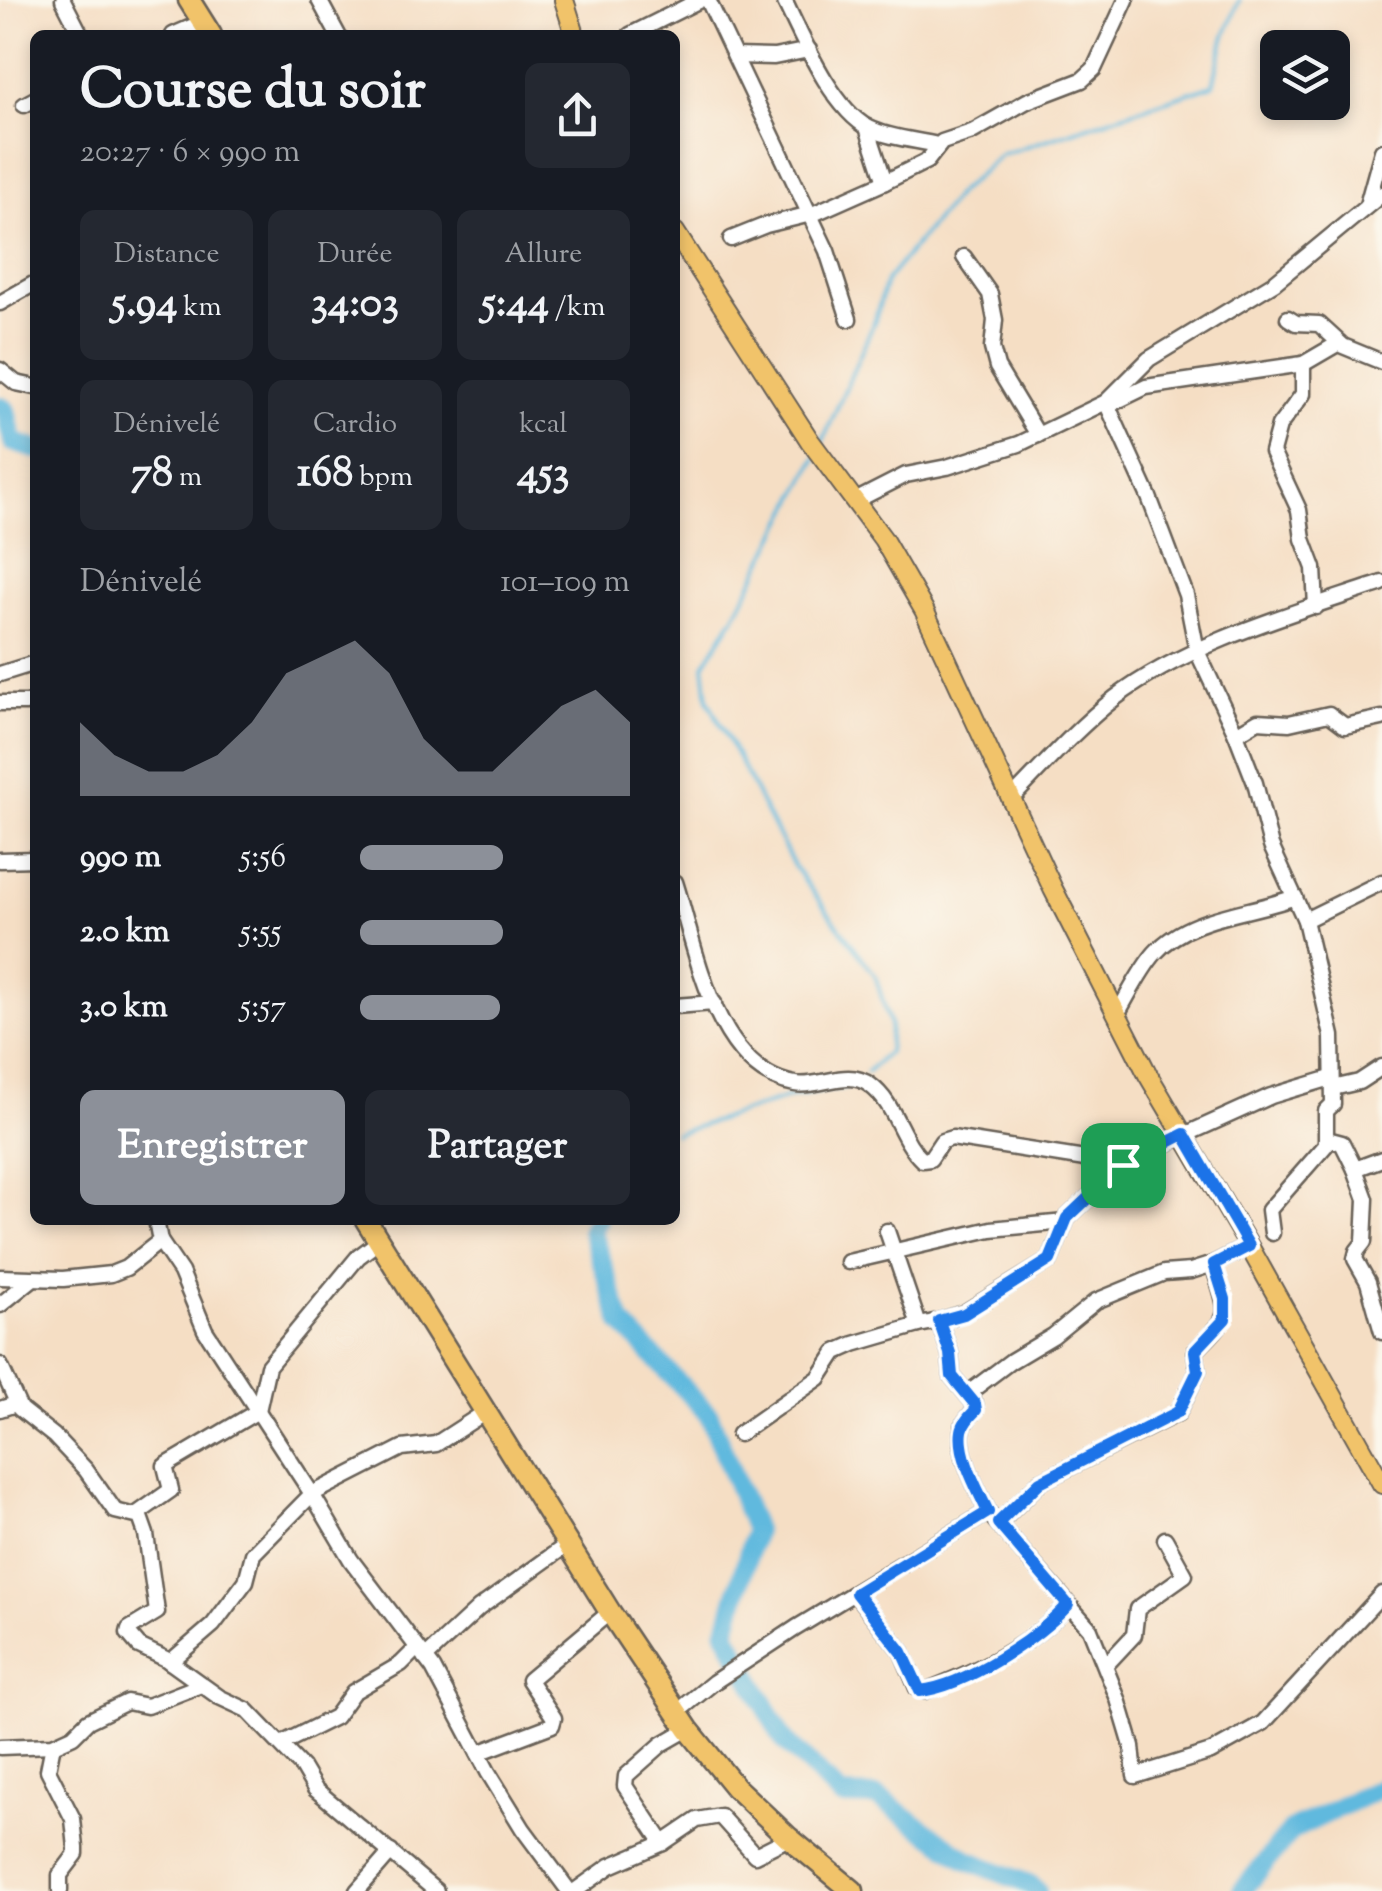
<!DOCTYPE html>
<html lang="fr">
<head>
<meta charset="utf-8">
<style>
  :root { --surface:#171b24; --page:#242831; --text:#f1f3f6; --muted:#9ea1a6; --accent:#8c9099 }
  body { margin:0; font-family:"Sorts Mill Goudy",serif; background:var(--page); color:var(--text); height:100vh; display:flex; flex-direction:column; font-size:38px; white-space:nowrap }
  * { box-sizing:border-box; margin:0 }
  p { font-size:32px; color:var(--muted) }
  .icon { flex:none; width:55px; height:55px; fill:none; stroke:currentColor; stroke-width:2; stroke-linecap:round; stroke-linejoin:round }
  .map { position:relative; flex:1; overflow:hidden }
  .panel { position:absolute; left:30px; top:30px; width:650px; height:1195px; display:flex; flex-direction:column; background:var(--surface); border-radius:15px; box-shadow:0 5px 15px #0003 }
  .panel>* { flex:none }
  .tools { position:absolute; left:1260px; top:30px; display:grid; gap:20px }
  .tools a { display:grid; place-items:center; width:90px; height:90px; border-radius:15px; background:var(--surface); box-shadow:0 5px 15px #0003; font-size:50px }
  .pin { position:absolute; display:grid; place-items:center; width:85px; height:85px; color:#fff; margin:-42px; border-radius:20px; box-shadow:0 5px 15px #0006 }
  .round { display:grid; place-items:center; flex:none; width:105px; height:105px; border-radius:15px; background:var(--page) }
  .overview { display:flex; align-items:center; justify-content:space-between; height:170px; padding:0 50px }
  h1 { font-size:55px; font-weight:800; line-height:75px }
  .figures { display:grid; grid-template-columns:repeat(3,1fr); gap:15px; height:170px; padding:10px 50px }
  .figures div { display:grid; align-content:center; border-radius:15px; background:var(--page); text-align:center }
  .figures b { font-size:42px; font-weight:800 }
  .figures small { font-size:28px; font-weight:400 }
  .figures p { font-size:28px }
  .chart { height:280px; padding:20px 50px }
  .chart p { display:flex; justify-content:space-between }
  .chart svg { width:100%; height:180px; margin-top:10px; fill:var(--accent); opacity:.7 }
  .button { display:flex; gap:20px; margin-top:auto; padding:20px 50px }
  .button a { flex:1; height:115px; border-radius:15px; background:var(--accent); color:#fff; font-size:40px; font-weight:800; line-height:115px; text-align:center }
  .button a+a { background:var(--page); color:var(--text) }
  ul { padding:0 50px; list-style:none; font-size:32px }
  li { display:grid; grid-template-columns:160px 120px 1fr; align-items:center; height:75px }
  li i { height:25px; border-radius:12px; background:var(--accent) }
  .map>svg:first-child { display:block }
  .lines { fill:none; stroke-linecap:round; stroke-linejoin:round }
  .stream { stroke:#60b9de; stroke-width:4 }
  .river { stroke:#60b9de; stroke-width:20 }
  .minor-casing { stroke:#686057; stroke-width:19 }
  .major-casing { stroke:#686057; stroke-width:22 }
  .highway-casing { stroke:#686057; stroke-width:25 }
  .minor { stroke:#fff; stroke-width:14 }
  .major { stroke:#f1c36a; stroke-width:18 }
  .highway { stroke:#f1c36a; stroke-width:20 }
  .route-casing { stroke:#fff; stroke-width:20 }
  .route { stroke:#1a73e8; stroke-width:12 }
</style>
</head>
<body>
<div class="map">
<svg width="1382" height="1891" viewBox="0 0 1382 1891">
  <rect width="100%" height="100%" fill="#fbf7ec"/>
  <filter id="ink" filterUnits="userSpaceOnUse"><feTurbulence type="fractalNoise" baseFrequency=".01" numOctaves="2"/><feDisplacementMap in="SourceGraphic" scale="20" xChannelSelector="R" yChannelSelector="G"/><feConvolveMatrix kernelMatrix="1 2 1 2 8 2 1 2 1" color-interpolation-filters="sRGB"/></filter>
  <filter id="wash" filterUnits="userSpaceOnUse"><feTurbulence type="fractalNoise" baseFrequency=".0048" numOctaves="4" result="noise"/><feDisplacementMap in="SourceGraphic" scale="40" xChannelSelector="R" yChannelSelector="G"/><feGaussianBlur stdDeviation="2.25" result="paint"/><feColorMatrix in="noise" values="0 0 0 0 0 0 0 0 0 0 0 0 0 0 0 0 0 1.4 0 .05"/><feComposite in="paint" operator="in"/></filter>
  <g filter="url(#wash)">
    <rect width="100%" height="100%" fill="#f5dec4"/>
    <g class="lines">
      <g class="stream">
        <path d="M 821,445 L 875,320 L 886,281 L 958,193 L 1000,155 L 1213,85 L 1224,39 L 1239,0"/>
        <path d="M 816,458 L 735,616 L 704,665 L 708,700 L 795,868 L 875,975 L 890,1025 L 888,1052 L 867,1072"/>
        <path d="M 675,1134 L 790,1097 L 852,1086"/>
      </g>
      <g class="river">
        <path d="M 0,406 L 6,410 L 13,442 L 35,449"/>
        <path d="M 598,1220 L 591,1230 L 622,1323 L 709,1415 L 755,1530 L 726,1632 L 783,1739 L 841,1796 L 878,1797 L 968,1860 L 1031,1885 L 1037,1891"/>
        <path d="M 1242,1891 L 1292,1830 L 1382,1787"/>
      </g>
    </g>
  </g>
  <g filter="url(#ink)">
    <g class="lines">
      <defs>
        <g id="minor">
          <path d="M 63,0 L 81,35"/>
          <path d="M 319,0 L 338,35"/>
          <path d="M 708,0 L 827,251 L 849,319"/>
          <path d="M 784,0 C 802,37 832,109 869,128 C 889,138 916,140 937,145"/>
          <path d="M 173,35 L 203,22"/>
          <path d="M 630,35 L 700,0"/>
          <path d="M 735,56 L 774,57 L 809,50"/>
          <path d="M 24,105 L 35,99"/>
          <path d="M 867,127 L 885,182"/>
          <path d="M 1367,205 L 1382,151"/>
          <path d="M 731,239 L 766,225 L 815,213 L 885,182 L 927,161 L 942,142 L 972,132 L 1027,101 L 1082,80 L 1094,69 L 1126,0"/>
          <path d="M 964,257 L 990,294 L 995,320 L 992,348 L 997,367 L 1038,435"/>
          <path d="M 0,303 L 35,283"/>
          <path d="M 1288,318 L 1296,323 L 1319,324 L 1343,346 L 1382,362"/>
          <path d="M 1303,364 L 1303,394 L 1279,426 L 1272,452 L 1299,510 L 1303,539 L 1314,568 L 1316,607"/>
          <path d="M 0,370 L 16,383 L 35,387"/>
          <path d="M 1106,402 L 1149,497 L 1186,595 L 1197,651 L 1236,734 L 1255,783 L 1271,846 L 1305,920 L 1332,1036 L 1333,1104 L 1326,1111 L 1326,1145 L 1269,1210 L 1272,1233"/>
          <path d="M 1111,404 L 1146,387 L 1303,364 L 1339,343"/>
          <path d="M 855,501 L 906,475 L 947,467 L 1019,444 L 1106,402 L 1149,359 L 1274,283 L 1382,194"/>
          <path d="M 0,674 L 35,663"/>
          <path d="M 0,703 L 35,703"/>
          <path d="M 1236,734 L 1258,721 L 1289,723 L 1329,714 L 1345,726 L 1382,718"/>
          <path d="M 1010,800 C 1044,765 1077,728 1115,698 C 1187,643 1297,612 1382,583"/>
          <path d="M 0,860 L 35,859"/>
          <path d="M 675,882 C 696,947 714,1070 795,1084 C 821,1088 847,1068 870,1085 C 896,1104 900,1139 922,1160 L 930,1159 L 942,1141 L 952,1138 L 1123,1165"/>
          <path d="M 1305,920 L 1382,882"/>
          <path d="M 675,1006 L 714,1003"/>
          <path d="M 1117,1014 C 1129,994 1140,970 1155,953 C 1189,915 1250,914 1295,897"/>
          <path d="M 1333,1088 L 1359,1082 L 1382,1067"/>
          <path d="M 1327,1139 L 1342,1143 L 1355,1169 L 1382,1159"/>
          <path d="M 1355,1169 L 1366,1199 L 1364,1242 L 1357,1251 L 1355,1259 L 1368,1282 L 1382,1332"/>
          <path d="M 160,1241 L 181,1272 L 205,1330 L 312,1494 L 351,1560 L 433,1668 L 488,1772 L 523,1829 L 569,1891"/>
          <path d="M 848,1262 L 991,1229 L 1065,1222"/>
          <path d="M 0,1277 L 63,1279 L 111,1274 L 126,1268 L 160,1241 L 156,1220"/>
          <path d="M 0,1305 L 31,1280"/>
          <path d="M 939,1321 L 964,1313 L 1050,1260 L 1067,1218 L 1127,1161 L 1271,1096 L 1331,1078"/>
          <path d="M 0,1365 L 20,1409 L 54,1436 L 86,1470 L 115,1511 L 140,1517 L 146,1534 L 157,1612 L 129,1629 L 128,1633 L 139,1646 L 166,1659 L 219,1697 L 247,1710 L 302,1767 L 315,1789 L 436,1891"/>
          <path d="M 967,1394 L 1011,1361 L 1053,1336 L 1096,1301 L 1164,1273 L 1191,1271 L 1213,1264 L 1249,1246"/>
          <path d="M 0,1409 L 16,1404"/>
          <path d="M 739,1434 L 819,1378 L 836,1352 L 854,1344 L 919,1325"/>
          <path d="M 988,1512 L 1090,1629 L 1118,1699 L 1132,1746 L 1135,1776 L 1211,1752 L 1263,1723 L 1382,1594"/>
          <path d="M 137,1514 L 171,1490 L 165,1466 L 258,1411 L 268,1366 L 358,1257 L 378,1242"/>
          <path d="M 999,1523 L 1040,1482 L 1178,1413 L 1198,1371 L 1195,1351 C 1235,1312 1228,1316 1213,1264"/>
          <path d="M 855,1593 L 902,1652 L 917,1688 L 925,1691 C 977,1671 1030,1647 1068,1605"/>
          <path d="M 425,1658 L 479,1608 L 568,1544"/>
          <path d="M 170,1662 L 213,1625 L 246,1581 L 253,1554 L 312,1494 L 402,1448 L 436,1444 L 487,1411"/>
          <path d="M 1106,1665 L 1134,1635 L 1137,1609 L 1185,1575 L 1165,1539"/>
          <path d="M 676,1713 L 714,1682 L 796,1628 L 988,1512 C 978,1490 958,1456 962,1431 C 963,1423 970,1416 975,1410 L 975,1404 L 952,1376 L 950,1353 L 939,1321 L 919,1325 L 887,1231"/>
          <path d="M 281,1744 L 335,1717 L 353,1692 L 401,1664 L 417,1648"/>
          <path d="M 53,1745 L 48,1770 L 73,1819 L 76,1848 L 76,1854 L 60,1875 L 60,1891"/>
          <path d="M 0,1747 L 53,1745 L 73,1736 L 88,1721 L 127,1702 L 147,1706 L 201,1685"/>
          <path d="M 478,1753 L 552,1725 L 554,1718 L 529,1680 L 610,1612"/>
          <path d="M 663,1843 L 625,1786 L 626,1776 L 662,1744 L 688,1729"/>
          <path d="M 357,1891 L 391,1852"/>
          <path d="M 575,1891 L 610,1866 L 663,1843 L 697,1820 L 720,1816 L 755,1855 L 789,1838"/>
        </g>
        <g id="major">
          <path d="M 564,0 L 575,35"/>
          <path d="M 675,232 L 810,441 L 883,539 L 924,610 L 1053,889 L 1148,1075 L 1249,1246 L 1382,1484"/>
        </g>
        <g id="highway">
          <path d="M 189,0 L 211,35"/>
          <path d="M 366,1220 L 610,1612 L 688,1729 L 735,1787 L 789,1838 L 853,1891"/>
        </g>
      </defs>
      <use href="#minor" class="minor-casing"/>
      <use href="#major" class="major-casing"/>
      <use href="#highway" class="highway-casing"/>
      <use href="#minor" class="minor"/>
      <use href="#major" class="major"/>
      <use href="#highway" class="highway"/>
    </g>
  </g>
  <g class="lines" filter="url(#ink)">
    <defs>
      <path id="route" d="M 1184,1134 L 1249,1246 L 1214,1264 L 1225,1299 L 1225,1319 L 1195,1351 L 1198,1371 L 1178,1412 L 1040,1482 L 998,1523 L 1068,1605 C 1037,1639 965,1686 920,1691 L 902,1652 L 856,1593 L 988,1512 C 978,1490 958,1456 962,1431 C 963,1423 970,1416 976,1410 L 975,1404 L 952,1376 L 950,1353 L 939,1321 L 964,1314 L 1050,1260 L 1067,1218 L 1123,1165 Z"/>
    </defs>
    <use href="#route" class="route-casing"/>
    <use href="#route" class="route"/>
  </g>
</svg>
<div class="tools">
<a><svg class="icon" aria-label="layers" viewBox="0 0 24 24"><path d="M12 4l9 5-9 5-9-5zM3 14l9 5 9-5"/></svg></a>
</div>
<div class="pin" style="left:1123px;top:1165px;background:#1e9e55"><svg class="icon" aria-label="arrive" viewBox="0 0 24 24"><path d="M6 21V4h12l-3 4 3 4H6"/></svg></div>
<section class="panel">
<div class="overview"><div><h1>Course du soir</h1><p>20:27 · 6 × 990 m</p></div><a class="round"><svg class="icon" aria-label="share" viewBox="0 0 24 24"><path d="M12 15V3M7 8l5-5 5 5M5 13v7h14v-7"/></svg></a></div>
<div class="figures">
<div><p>Distance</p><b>5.94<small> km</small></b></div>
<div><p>Durée</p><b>34:03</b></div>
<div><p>Allure</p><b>5:44<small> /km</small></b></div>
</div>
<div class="figures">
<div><p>Dénivelé</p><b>78<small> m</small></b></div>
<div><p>Cardio</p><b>168<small> bpm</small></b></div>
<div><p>kcal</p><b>453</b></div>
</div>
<div class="chart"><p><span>Dénivelé</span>101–109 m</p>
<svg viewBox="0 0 160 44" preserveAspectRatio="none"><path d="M0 44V26L10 34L20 38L30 38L40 34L50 26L60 14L70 10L80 6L90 14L100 30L110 38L120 38L130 30L140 22L150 18L160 26V44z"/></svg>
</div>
<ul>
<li><b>990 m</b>5:56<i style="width:53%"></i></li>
<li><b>2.0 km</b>5:55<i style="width:53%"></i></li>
<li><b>3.0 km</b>5:57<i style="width:52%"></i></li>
</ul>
<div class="button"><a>Enregistrer</a><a>Partager</a></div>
</section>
</div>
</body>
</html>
